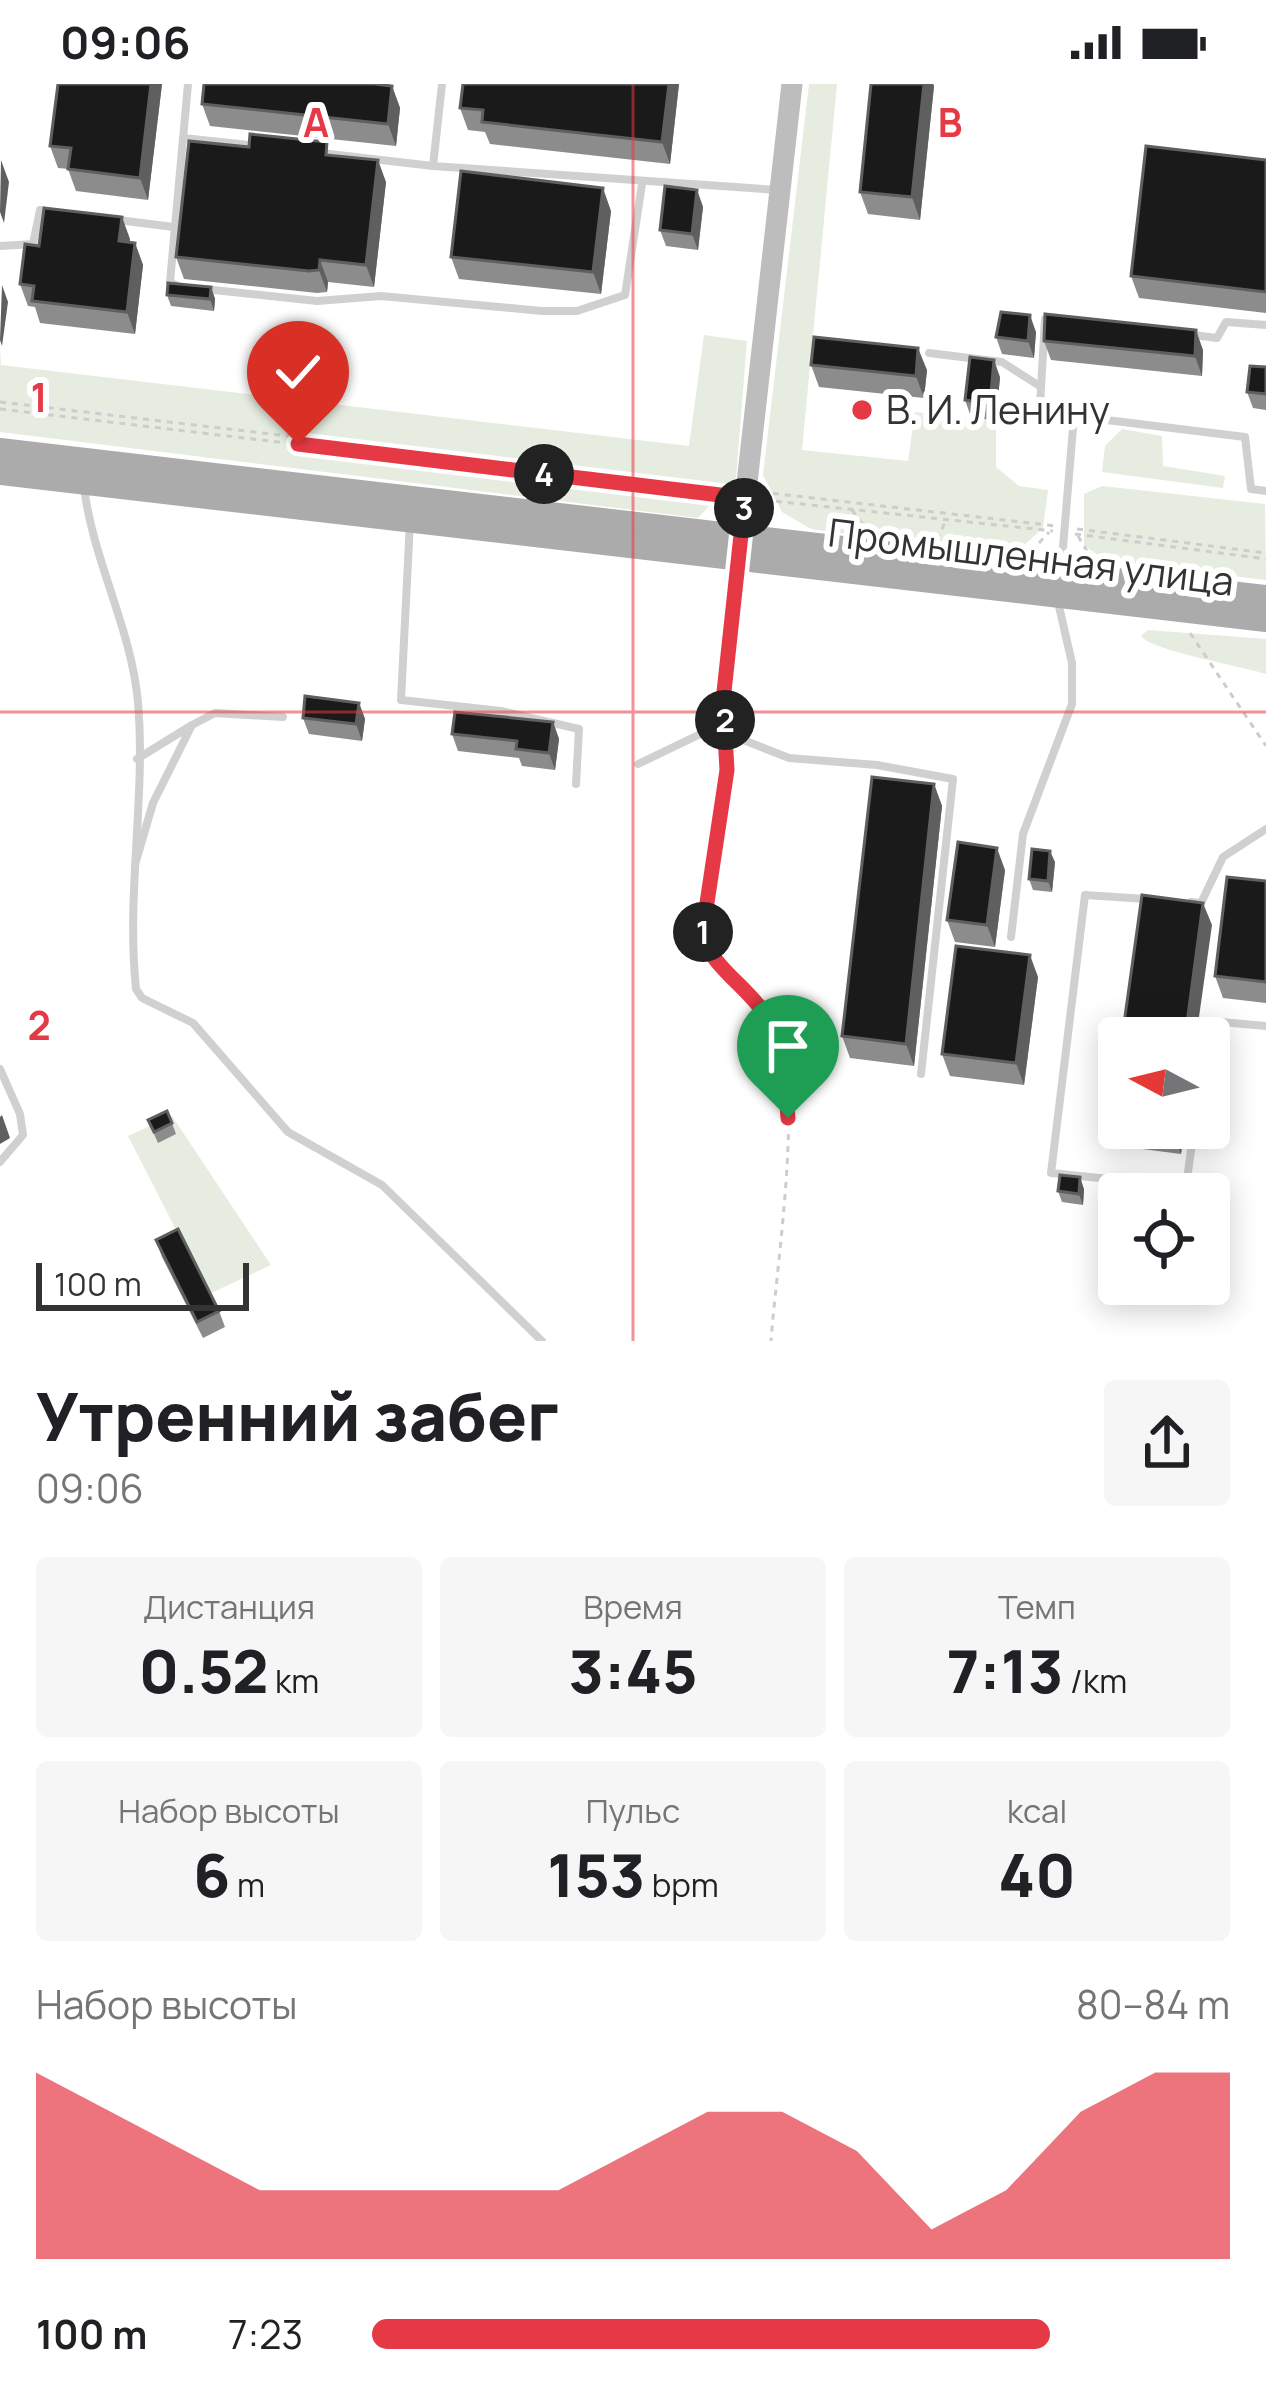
<!DOCTYPE html>
<html lang="ru">
<head>
<meta charset="utf-8">
<style>
  :root { --surface:#fff; --page:#f6f6f6; --text:#202124; --muted:#757577; --accent:#e63946 }
  body { margin:0; font-family:Manrope,sans-serif; background:var(--page); color:var(--text); height:100vh; display:flex; flex-direction:column; font-size:45px; white-space:nowrap }
  * { box-sizing:border-box; margin:0 }
  p { font-size:39px; color:var(--muted) }
  .icon { flex:none; width:66px; height:66px; fill:none; stroke:currentColor; stroke-width:2; stroke-linecap:round; stroke-linejoin:round }
  .map { position:relative; height:1257px; overflow:hidden }
  .drawer { display:flex; flex-direction:column; background:var(--surface); flex:1 }
  .drawer>* { flex:none }
  .needle { width:78px; rotate:277deg }
  .tools { position:absolute; left:1098px; top:933px; display:grid; gap:24px }
  .tools a { display:grid; place-items:center; width:132px; height:132px; border-radius:12px; background:var(--surface); box-shadow:0 6px 30px #0003; font-size:60px }
  .scale { position:absolute; left:36px; bottom:30px; width:213px; box-sizing:border-box; padding-left:12px; border:6px solid #333; border-top:0; font-size:33px; line-height:42px; white-space:nowrap; color:#333; -webkit-text-stroke:9px #fff; paint-order:stroke }
  .pin { position:absolute; display:grid; place-items:center; width:102px; height:102px; color:#fff; margin:-123px -51px; border-radius:50% 50% 50% 0; rotate:-45deg; box-shadow:0 0 12px #0007 }
  .pin .icon { rotate:45deg }
  .km { position:absolute; width:60px; height:60px; margin:-30px; border-radius:50%; background:#222; color:#fff; font-size:33px; line-height:60px; text-align:center }
  .round { display:grid; place-items:center; flex:none; width:126px; height:126px; border-radius:12px; background:var(--page) }
  .head { display:flex; align-items:center; justify-content:space-between; height:204px; padding:0 36px }
  h1 { font-size:66px; font-weight:800; line-height:90px }
  .metrics { display:grid; grid-template-columns:repeat(3,1fr); gap:18px; height:204px; padding:12px 36px }
  .metrics div { display:grid; align-content:center; border-radius:12px; background:var(--page); text-align:center }
  .metrics b { font-size:60px; font-weight:800 }
  .metrics small { font-size:33px; font-weight:400 }
  .metrics p { font-size:33px }
  .chart { height:336px; padding:24px 36px }
  .chart p { display:flex; justify-content:space-between }
  .chart svg { width:100%; height:216px; margin-top:12px; fill:var(--accent); opacity:.7 }
  ul { padding:0 36px; list-style:none; font-size:39px }
  li { display:grid; grid-template-columns:192px 144px 1fr; align-items:center; height:90px }
  li i { height:30px; border-radius:15px; background:var(--accent) }
  .status { display:flex; justify-content:space-between; align-items:center; height:84px; padding:0 60px; background:var(--surface); direction:ltr }
  .status svg { height:33px; fill:currentColor }
  .map>svg:first-child { display:block }
  .green { fill:#e6ecdf }
  .lines { fill:none; stroke-linecap:round; stroke-linejoin:round }
  .path { stroke:#cdcdcd; stroke-width:3; stroke-dasharray:6 6; stroke-linecap:butt }
  .lane { stroke:#d0d0d0; stroke-width:8 }
  .secondary { stroke:#bdbdbd; stroke-width:21 }
  .primary { stroke:#ababab; stroke-width:24 }
  .wall { fill:#8c8c8c }
  .shaded-wall { fill:#5f5f5f }
  .building { fill:#1a1a1a; stroke:#5f5f5f; stroke-width:3 }
  .route-casing { stroke:#fff; stroke-width:24 }
  .route { stroke:#e63946; stroke-width:15 }
  .grid { fill:none; stroke:#e63946; stroke-width:3; stroke-opacity:0.55 }
  .poi-dot { fill:#e63946; stroke:#fff; stroke-width:4.5 }
  .labels { text-anchor:middle; stroke-width:12; stroke-linejoin:round; paint-order:stroke }
  .poi-label { font-size:39px; fill:#333; stroke:#fff; text-anchor:start }
  .street-label { font-size:39px; fill:#333; stroke:#fff }
  .grid-label { font-size:39px; text-anchor:middle; font-weight:bold; fill:#e63946; stroke:#fff; stroke-width:12; stroke-linejoin:round; paint-order:stroke }
</style>
</head>
<body>
<div class="status"><b>09:06</b><svg viewBox="0 0 49 12"><path d="M0 12V9h3v3zM5 12V6h3v6zM10 12V3h3v9zM15 12V0h3v12zM26 1h20v11H26zM47 4h2v5h-2z"/></svg></div>
<div class="map">
<svg width="1266" height="1257" viewBox="0 0 1266 1257">
  <rect width="100%" height="100%" fill="#fff"/>
  <g class="green">
    <path d="M 809,0 L 837,0 L 802,366 L 908,377 L 915,328 L 996,337 L 996,383 L 1019,402 L 1048,406 L 1043,444 L 1011,473 L 811,445 L 782,428 L 763,391 Z"/>
    <path d="M 704,251 L 747,257 L 736,393 L 698,434 L 0,348 L 0,262 L 1,281 L 689,362 Z"/>
    <path d="M 1122,345 L 1162,352 L 1163,382 L 1225,392 L 1223,404 L 1102,388 L 1105,362 Z"/>
    <path d="M 1102,402 L 1265,420 L 1266,496 L 1108,477 L 1084,462 L 1084,410 Z"/>
    <path d="M 1148,546 L 1266,555 L 1266,590 C 1241,582 1149,566 1141,552 Z"/>
    <path d="M 172,1032 L 271,1181 L 209,1210 L 128,1052 Z"/>
  </g>
  <g class="lines">
    <g class="path">
      <path d="M 0,318 L 728,404"/>
      <path d="M 0,325 L 725,411"/>
      <path d="M 761,408 L 1056,442"/>
      <path d="M 764,416 L 1053,447"/>
      <path d="M 852,426 L 868,447"/>
      <path d="M 1077,445 L 1266,469"/>
      <path d="M 1075,450 L 1266,475"/>
      <path d="M 1078,452 L 1091,474"/>
      <path d="M 937,456 L 945,438"/>
      <path d="M 1031,468 L 1049,448"/>
      <path d="M 1190,549 L 1266,662"/>
      <path d="M 726,659 L 727,687 L 702,852 C 718,895 766,918 781,963 C 801,1024 776,1187 771,1257"/>
    </g>
    <g class="lane">
      <path d="M 442,0 L 433,82 L 778,106"/>
      <path d="M 183,54 L 259,62"/>
      <path d="M 321,69 L 433,82"/>
      <path d="M 118,136 L 174,143"/>
      <path d="M 0,162 L 33,160 L 40,126 L 49,128"/>
      <path d="M 178,202 L 170,198 L 188,0"/>
      <path d="M 204,205 L 317,217 L 381,212 L 542,227 L 577,227 L 625,211 L 642,100"/>
      <path d="M 1052,235 L 1045,235 L 1040,321 L 1074,332"/>
      <path d="M 1193,251 L 1217,254 L 1226,238 L 1266,241"/>
      <path d="M 929,269 L 1002,278 L 1038,301"/>
      <path d="M 84,403 C 93,477 131,543 138,618 C 146,713 126,809 136,905 L 142,914 L 193,939 L 288,1048 L 382,1101 L 542,1257"/>
      <path d="M 410,438 L 401,616 L 501,627 L 579,645 L 576,700"/>
      <path d="M 1061,487 L 1074,332 L 1245,353 L 1251,405 L 1266,407"/>
      <path d="M 192,641 L 215,629 L 283,633"/>
      <path d="M 726,646 L 723,617 L 738,476"/>
      <path d="M 638,680 L 713,644 L 789,674 L 877,681 L 953,695 L 921,990"/>
      <path d="M 136,777 L 153,719 L 192,641 L 137,675"/>
      <path d="M 1146,815 L 1085,811 L 1051,1089 L 1186,1103 L 1194,1044"/>
      <path d="M 1191,818 L 1201,819 L 1223,773 L 1266,745"/>
      <path d="M 1011,853 L 1023,750 L 1072,620 L 1072,579 L 1058,518"/>
      <path d="M 1206,954 L 1209,937 L 1266,942"/>
      <path d="M 0,985 L 20,1030 L 23,1051 L 0,1078"/>
    </g>
    <path class="secondary" d="M 741,452 L 792,0"/>
    <g class="primary">
      <path d="M 0,366 L 1266,513"/>
      <path d="M 0,389 L 1266,536"/>
    </g>
  </g>
  <g class="wall">
    <path d="M 162,0 L 148,116 L 76,107 L 68,85 L 58,84 L 50,62 Z"/>
    <path d="M 679,0 L 670,80 L 490,60 L 485,48 L 468,46 L 460,24 Z"/>
    <path d="M 871,0 L 933,0 L 934,2 L 920,136 L 868,130 L 860,108 Z"/>
    <path d="M 392,2 L 400,24 L 396,62 L 210,42 L 202,20 Z"/>
    <path d="M 332,71 L 386,98 L 374,203 L 328,198 L 327,208 L 317,209 L 184,195 L 176,173 Z"/>
    <path d="M 1266,76 L 1266,229 L 1139,214 L 1131,192 Z"/>
    <path d="M 697,106 L 703,123 L 698,166 L 666,162 L 660,146 Z"/>
    <path d="M 611,127 L 601,210 L 459,195 L 451,173 Z"/>
    <path d="M 122,133 L 130,159 L 135,159 L 143,181 L 135,250 L 40,239 L 35,223 L 28,222 L 20,200 L 39,162 Z"/>
    <path d="M 211,203 L 215,215 L 214,227 L 171,222 L 167,211 Z"/>
    <path d="M 1036,248 L 1034,274 L 1002,270 L 996,253 Z"/>
    <path d="M 1044,257 L 1203,266 L 1202,292 L 1051,276 Z"/>
    <path d="M 811,281 L 927,286 L 924,314 L 819,303 Z"/>
    <path d="M 1266,283 L 1266,326 L 1253,324 L 1247,308 Z"/>
    <path d="M 1000,293 L 996,337 L 971,333 L 965,316 Z"/>
    <path d="M 359,619 L 365,635 L 362,657 L 309,650 L 303,634 Z"/>
    <path d="M 553,638 L 559,655 L 555,686 L 522,682 L 519,674 L 458,667 L 452,650 Z"/>
    <path d="M 934,700 L 942,722 L 914,982 L 850,974 L 842,952 Z"/>
    <path d="M 1055,778 L 1052,808 L 1033,806 L 1029,795 Z"/>
    <path d="M 1005,786 L 995,863 L 955,858 L 947,836 Z"/>
    <path d="M 1266,797 L 1266,919 L 1223,914 L 1215,892 Z"/>
    <path d="M 1038,893 L 1024,1001 L 950,992 L 942,970 Z"/>
    <path d="M 1119,979 L 1119,1044 L 1184,1044 L 1181,1070 L 1119,1062 L 1111,1040 Z"/>
    <path d="M 148,1036 L 172,1039 L 176,1050 L 158,1059 Z"/>
    <path d="M 1084,1105 L 1083,1121 L 1062,1118 L 1058,1107 Z"/>
    <path d="M 156,1156 L 219,1227 L 225,1243 L 203,1254 L 162,1173 Z"/>
  </g>
  <g class="shaded-wall">
    <path d="M 151,0 L 162,0 L 148,116 L 140,94 Z"/>
    <path d="M 669,0 L 679,0 L 670,80 L 662,58 Z"/>
    <path d="M 924,0 L 933,0 L 934,2 L 920,136 L 912,113 Z"/>
    <path d="M 392,2 L 400,24 L 396,62 L 388,40 Z"/>
    <path d="M 1,76 L 9,98 L 4,139 L 0,128 Z"/>
    <path d="M 378,76 L 386,98 L 374,203 L 366,181 Z"/>
    <path d="M 603,104 L 611,127 L 601,210 L 593,188 Z"/>
    <path d="M 697,106 L 703,123 L 698,166 L 692,150 Z"/>
    <path d="M 122,133 L 130,155 L 128,179 L 119,157 Z"/>
    <path d="M 135,159 L 143,181 L 135,250 L 127,228 Z"/>
    <path d="M 320,176 L 328,198 L 327,208 L 319,186 Z"/>
    <path d="M 2,201 L 8,218 L 2,262 L 0,256 Z"/>
    <path d="M 211,203 L 215,215 L 214,227 L 210,215 Z"/>
    <path d="M 1030,231 L 1036,248 L 1034,274 L 1028,257 Z"/>
    <path d="M 1196,246 L 1203,266 L 1202,292 L 1195,272 Z"/>
    <path d="M 918,264 L 927,286 L 924,314 L 916,292 Z"/>
    <path d="M 994,276 L 1000,293 L 996,337 L 990,320 Z"/>
    <path d="M 359,619 L 365,635 L 362,657 L 356,640 Z"/>
    <path d="M 553,638 L 559,655 L 555,686 L 549,669 Z"/>
    <path d="M 934,700 L 942,722 L 914,982 L 906,960 Z"/>
    <path d="M 997,764 L 1005,786 L 995,863 L 987,841 Z"/>
    <path d="M 1050,767 L 1055,778 L 1052,808 L 1048,797 Z"/>
    <path d="M 1203,819 L 1212,841 L 1196,954 L 1185,954 Z"/>
    <path d="M 1030,871 L 1038,893 L 1024,1001 L 1016,979 Z"/>
    <path d="M 2,1031 L 10,1054 L 0,1060 L 0,1033 Z"/>
    <path d="M 1173,1044 L 1184,1044 L 1181,1070 L 1173,1048 Z"/>
    <path d="M 1080,1093 L 1084,1105 L 1083,1121 L 1079,1110 Z"/>
  </g>
  <g class="building">
    <path d="M 58,0 L 151,0 L 140,94 L 68,85 L 71,64 L 50,62 Z"/>
    <path d="M 204,0 L 374,0 L 392,2 L 388,40 L 202,20 Z"/>
    <path d="M 463,0 L 669,0 L 662,58 L 482,38 L 483,26 L 460,24 Z"/>
    <path d="M 871,0 L 924,0 L 912,113 L 860,108 Z"/>
    <path d="M 250,50 L 327,58 L 326,71 L 378,76 L 366,181 L 320,176 L 319,186 L 309,187 L 176,173 L 189,57 L 249,63 Z"/>
    <path d="M 1146,62 L 1266,76 L 1266,208 L 1131,192 Z"/>
    <path d="M 461,87 L 603,104 L 593,188 L 451,173 Z"/>
    <path d="M 665,102 L 697,106 L 692,150 L 660,146 Z"/>
    <path d="M 44,124 L 122,133 L 119,157 L 135,159 L 127,228 L 32,217 L 34,202 L 20,200 L 25,160 L 39,162 Z"/>
    <path d="M 168,199 L 211,203 L 210,215 L 167,211 Z"/>
    <path d="M 1001,228 L 1030,231 L 1028,257 L 996,253 Z"/>
    <path d="M 1045,230 L 1196,246 L 1195,272 L 1044,257 Z"/>
    <path d="M 814,253 L 918,264 L 916,292 L 811,281 Z"/>
    <path d="M 970,273 L 994,276 L 990,320 L 965,316 Z"/>
    <path d="M 1250,282 L 1266,283 L 1266,310 L 1247,308 Z"/>
    <path d="M 305,612 L 359,619 L 356,640 L 303,634 Z"/>
    <path d="M 455,628 L 553,638 L 549,669 L 516,665 L 517,657 L 452,650 Z"/>
    <path d="M 872,693 L 934,700 L 906,960 L 842,952 Z"/>
    <path d="M 958,758 L 997,764 L 987,841 L 947,836 Z"/>
    <path d="M 1032,765 L 1050,767 L 1048,797 L 1029,795 Z"/>
    <path d="M 1227,793 L 1266,797 L 1266,898 L 1215,892 Z"/>
    <path d="M 1142,811 L 1203,819 L 1185,954 L 1122,954 Z"/>
    <path d="M 956,862 L 1030,871 L 1016,979 L 942,970 Z"/>
    <path d="M 1119,979 L 1119,1041 L 1111,1040 Z"/>
    <path d="M 167,1027 L 172,1039 L 154,1048 L 148,1036 Z"/>
    <path d="M 1143,1044 L 1173,1044 L 1173,1048 Z"/>
    <path d="M 1060,1091 L 1080,1093 L 1079,1110 L 1058,1107 Z"/>
    <path d="M 178,1145 L 219,1227 L 197,1238 L 156,1156 Z"/>
  </g>
  <g class="lines">
    <defs>
      <path id="route" d="M 298,360 L 745,414 L 723,617 L 727,686 L 702,852 C 715,886 748,903 767,933 C 786,964 785,999 788,1034"/>
    </defs>
    <use href="#route" class="route-casing"/>
    <use href="#route" class="route"/>
  </g>
  <path class="grid" d="M 633,0 L 633,1257M 0,628 L 1266,628"/>
  <circle class="poi-dot" cx="862" cy="326" r="12"/>
  <g class="labels">
    <g class="poi-label">
      <text x="886" y="340">В. И. Ленину</text>
    </g>
    <g class="street-label">
      <text transform="translate(1031 473) rotate(7)" y="14">Промышленная улица</text>
    </g>
  </g>
  <g class="grid-label">
    <text x="316" y="53">A</text>
    <text x="950" y="53">B</text>
    <text x="39" y="328">1</text>
    <text x="39" y="956">2</text>
  </g>
</svg>
<div class="tools">
<a><svg class="needle" viewBox="-14 -14 28 28"><path d="M0-13l5 13h-10z" fill="#e53935"/><path d="M0 13l5-13h-10z" fill="#757577"/></svg></a>
<a><svg class="icon" aria-label="locate" viewBox="0 0 24 24"><circle cx="12" cy="12" r="6"/><path d="M12 2v4M12 18v4M2 12h4M18 12h4"/></svg></a>
</div>
<div class="scale">100 m</div>
<div class="pin" style="left:788px;top:1034px;background:#1e9e55"><svg class="icon" aria-label="arrive" viewBox="0 0 24 24"><path d="M6 21V4h12l-3 4 3 4H6"/></svg></div>
<div class="pin" style="left:298px;top:360px;background:#d93025"><svg class="icon" aria-label="check" viewBox="0 0 24 24"><path d="M5 12l5 5 9-10"/></svg></div>
<b class="km" style="left:703px;top:848px">1</b>
<b class="km" style="left:725px;top:636px">2</b>
<b class="km" style="left:744px;top:424px">3</b>
<b class="km" style="left:544px;top:390px">4</b>
</div>
<section class="drawer">
<div class="head"><div><h1>Утренний забег</h1><p>09:06</p></div><a class="round"><svg class="icon" aria-label="share" viewBox="0 0 24 24"><path d="M12 15V3M7 8l5-5 5 5M5 13v7h14v-7"/></svg></a></div>
<div class="metrics">
<div><p>Дистанция</p><b>0.52<small> km</small></b></div>
<div><p>Время</p><b>3:45</b></div>
<div><p>Темп</p><b>7:13<small> /km</small></b></div>
</div>
<div class="metrics">
<div><p>Набор высоты</p><b>6<small> m</small></b></div>
<div><p>Пульс</p><b>153<small> bpm</small></b></div>
<div><p>kcal</p><b>40</b></div>
</div>
<div class="chart"><p><span>Набор высоты</span>80–84 m</p>
<svg viewBox="0 0 160 44" preserveAspectRatio="none"><path d="M0 44V6L10 14L20 22L30 30L40 30L50 30L60 30L70 30L80 22L90 14L100 14L110 22L120 38L130 30L140 14L150 6L160 6V44z"/></svg>
</div>
<ul>
<li><b>100 m</b>7:23<i style="width:79%"></i></li>
</ul>
</section>
</body>
</html>
